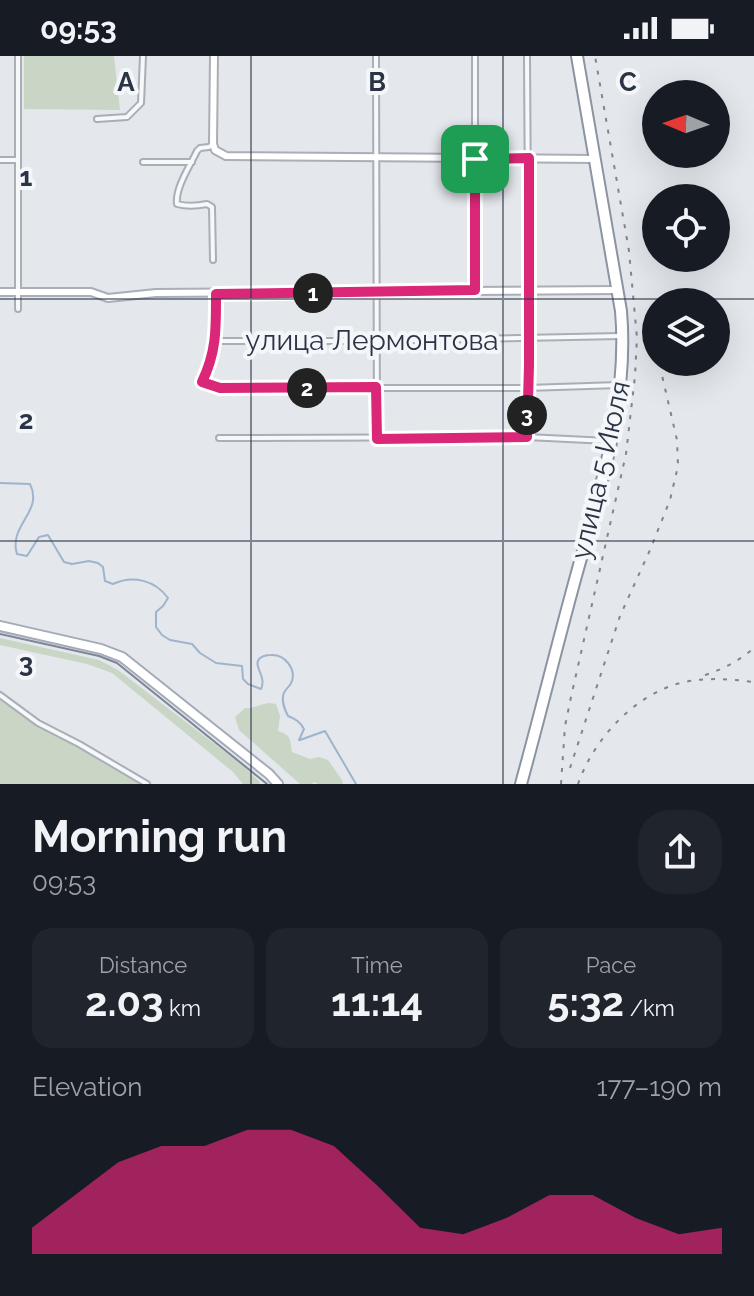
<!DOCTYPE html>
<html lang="en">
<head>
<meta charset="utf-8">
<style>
  :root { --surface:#171b24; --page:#20242c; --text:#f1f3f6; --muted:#9ea1a6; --accent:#db2777 }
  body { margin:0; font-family:Raleway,sans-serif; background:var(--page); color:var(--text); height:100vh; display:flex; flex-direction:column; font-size:30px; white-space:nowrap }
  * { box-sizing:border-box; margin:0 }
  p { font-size:26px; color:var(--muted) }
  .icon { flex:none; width:44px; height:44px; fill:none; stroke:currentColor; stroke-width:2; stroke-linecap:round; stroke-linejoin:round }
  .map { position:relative; height:728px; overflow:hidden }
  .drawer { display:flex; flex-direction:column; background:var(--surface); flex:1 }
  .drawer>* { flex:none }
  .needle { width:52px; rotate:272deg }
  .fabs { position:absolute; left:642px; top:24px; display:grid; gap:16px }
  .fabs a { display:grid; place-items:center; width:88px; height:88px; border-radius:50%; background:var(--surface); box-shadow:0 8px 32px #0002; font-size:40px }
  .pin { position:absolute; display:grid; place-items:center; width:68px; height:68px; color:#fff; margin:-34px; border-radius:16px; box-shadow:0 4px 12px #0006 }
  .km { position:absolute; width:40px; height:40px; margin:-20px; border-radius:50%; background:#222; color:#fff; font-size:22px; line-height:40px; text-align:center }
  .round { display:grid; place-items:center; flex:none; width:84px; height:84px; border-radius:32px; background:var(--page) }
  .head { display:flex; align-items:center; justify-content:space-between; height:136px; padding:0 32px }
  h1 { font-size:44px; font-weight:700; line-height:60px }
  .stats { display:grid; grid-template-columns:repeat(3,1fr); gap:12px; height:136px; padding:8px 32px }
  .stats div { display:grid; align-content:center; border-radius:20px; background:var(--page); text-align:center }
  .stats b { font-size:40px; font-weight:700 }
  .stats small { font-size:22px; font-weight:400 }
  .stats p { font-size:22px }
  .chart { height:224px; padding:16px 32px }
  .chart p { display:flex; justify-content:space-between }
  .chart svg { width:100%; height:144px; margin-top:8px; fill:var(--accent); opacity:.7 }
  .status { display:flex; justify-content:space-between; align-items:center; height:56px; padding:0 40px; background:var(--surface); direction:ltr }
  .status svg { height:22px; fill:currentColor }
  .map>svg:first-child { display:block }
  .green { fill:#c9d6c5 }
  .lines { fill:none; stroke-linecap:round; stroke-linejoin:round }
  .stream { stroke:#9fb4cc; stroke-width:2 }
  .street-casing { stroke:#a9aeb7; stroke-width:8 }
  .secondary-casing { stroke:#a9aeb7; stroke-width:10 }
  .primary-casing { stroke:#a3abb8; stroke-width:12 }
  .highway-casing { stroke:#8b94a3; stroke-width:14 }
  .street { stroke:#f7f8fa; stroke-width:4 }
  .secondary { stroke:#fff; stroke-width:6 }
  .primary { stroke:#fff; stroke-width:8 }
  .highway { stroke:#fff; stroke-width:10 }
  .tram { stroke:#7d8696; stroke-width:2 }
  .rail { stroke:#7d8696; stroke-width:2; stroke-dasharray:4 8; stroke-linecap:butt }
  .route-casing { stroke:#fff; stroke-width:16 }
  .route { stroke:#db2777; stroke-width:10 }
  .grid { fill:none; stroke:#2b3445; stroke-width:2; stroke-opacity:0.55 }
  .labels { text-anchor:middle; stroke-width:8; stroke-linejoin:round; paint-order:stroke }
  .street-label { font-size:28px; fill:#2b3445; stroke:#f4f6f9 }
  .grid-label { font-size:26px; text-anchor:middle; font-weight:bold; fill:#2b3445; stroke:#f4f6f9; stroke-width:8; stroke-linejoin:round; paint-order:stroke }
</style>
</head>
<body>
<div class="status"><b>09:53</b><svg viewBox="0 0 49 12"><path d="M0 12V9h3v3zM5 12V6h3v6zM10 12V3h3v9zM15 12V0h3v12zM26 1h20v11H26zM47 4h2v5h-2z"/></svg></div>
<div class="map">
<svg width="754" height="728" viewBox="0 0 754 728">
  <rect width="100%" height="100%" fill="#e4e7ec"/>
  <g class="green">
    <path d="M 24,0 L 114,0 L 120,54 L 24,53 Z"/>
    <path d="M 0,582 L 99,604 L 118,614 L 242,709 L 259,725 L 260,728 L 243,728 L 233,716 L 112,617 L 87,608 L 0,589 Z"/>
    <path d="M 0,638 L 22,654 L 88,690 L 148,728 L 0,728 Z"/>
    <path d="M 269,647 L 276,648 L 280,660 L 278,675 C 291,679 290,682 292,696 L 310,703 L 319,701 L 328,704 L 342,724 L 343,728 L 318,728 L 314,726 L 312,728 L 300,728 L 239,674 L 235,661 L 245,652 C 254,653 260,648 269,647 Z"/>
  </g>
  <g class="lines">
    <g class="stream">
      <path d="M 0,427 L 30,428 C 44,456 8,469 17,498 L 27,500 L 39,481 L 48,479 L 64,506 L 72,508 L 89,505 L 98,507 L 103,511 L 105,525 L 113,528 C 133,519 155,524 168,542 L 163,550 L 156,556 L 156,571 L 162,579 L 170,584 L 192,588 L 200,597 L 216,607 L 242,610 L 243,623 L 248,628 L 261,633 C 267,620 253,611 259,603 C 262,600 267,599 271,599 C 284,598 296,612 292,625 C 290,632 283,633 283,641 C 282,648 285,654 288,660 C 296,663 300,666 304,673 L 299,684"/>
      <path d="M 300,684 L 325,675 L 356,728"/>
    </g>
    <defs>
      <g id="street">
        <path d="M 376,0 L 377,382"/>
        <path d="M 475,0 L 475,234"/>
        <path d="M 527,0 L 529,309 L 527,381"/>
        <path d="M 97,63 L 127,61 L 141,47 L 143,0"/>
        <path d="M 213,88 L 209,91 L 200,92 L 197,95 C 190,110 175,132 177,148 C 188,151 197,150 207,148 L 212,151 L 213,204"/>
        <path d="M 0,104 L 18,104"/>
        <path d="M 143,106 L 192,106"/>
        <path d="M 216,238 C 216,273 217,293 202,326 L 220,332 L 527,332 L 619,329"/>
        <path d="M 18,253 L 18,0"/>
        <path d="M 216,285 L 377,285 L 621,280"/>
        <path d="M 219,382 L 527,381 L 608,385"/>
        <path d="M 0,639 L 38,667 L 79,688 L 147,728"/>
      </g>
      <g id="secondary">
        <path d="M 214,0 L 213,88 L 215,94 L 226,100 L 595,103"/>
        <path d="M 0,236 L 91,236 L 108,242 L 156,237 L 618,234"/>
      </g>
      <path id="primary" d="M 0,570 L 101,593 L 122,601 L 269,718 L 278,728"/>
      <path id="highway" d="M 521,728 C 540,659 557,589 576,520 C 600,433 629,346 621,255 L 577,0"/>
    </defs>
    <use href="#street" class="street-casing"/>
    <use href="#secondary" class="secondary-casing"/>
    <use href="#primary" class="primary-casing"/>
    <use href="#highway" class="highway-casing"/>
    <use href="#street" class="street"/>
    <use href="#secondary" class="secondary"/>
    <use href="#primary" class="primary"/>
    <use href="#highway" class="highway"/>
    <path class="tram" d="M 0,578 L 99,600 L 117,607 L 267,728"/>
    <g class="rail">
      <path d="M 705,619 C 723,613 739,605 754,592"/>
      <path d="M 570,712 L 620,560 L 650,494 L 670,444 L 678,410 L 677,384 L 661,315"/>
      <path d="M 561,728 L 565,670 L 571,641 L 626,398 L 635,320 L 637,282 L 629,195 L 595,0"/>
      <path d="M 578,728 C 594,683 633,640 680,627 C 705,621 729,623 754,626"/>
    </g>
  </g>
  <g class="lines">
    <defs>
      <path id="route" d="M 529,102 L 529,309 L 527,381 L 377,383 L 376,331 L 220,332 L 202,326 C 217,295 216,271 216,238 L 475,234 L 475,103 Z"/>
    </defs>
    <use href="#route" class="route-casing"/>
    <use href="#route" class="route"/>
  </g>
  <path class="grid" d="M 251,0 L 251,728M 503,0 L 503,728M 0,243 L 754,243M 0,485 L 754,485"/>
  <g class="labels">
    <g class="street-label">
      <text x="372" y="294">улица Лермонтова</text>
      <text transform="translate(600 414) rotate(-77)" y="10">улица 5 Июля</text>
    </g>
  </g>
  <g class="grid-label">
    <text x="126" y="35">A</text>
    <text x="377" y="35">B</text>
    <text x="628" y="35">C</text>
    <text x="26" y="130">1</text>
    <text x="26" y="373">2</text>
    <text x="26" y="616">3</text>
  </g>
</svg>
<div class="fabs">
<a><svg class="needle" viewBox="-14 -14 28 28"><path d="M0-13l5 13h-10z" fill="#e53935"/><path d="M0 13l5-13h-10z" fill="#9ea1a6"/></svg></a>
<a><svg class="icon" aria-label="locate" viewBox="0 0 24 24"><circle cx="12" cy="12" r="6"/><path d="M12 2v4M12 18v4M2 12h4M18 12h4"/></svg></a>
<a><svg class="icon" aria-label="layers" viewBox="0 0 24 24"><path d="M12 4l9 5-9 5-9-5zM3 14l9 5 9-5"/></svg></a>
</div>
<div class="pin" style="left:475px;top:103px;background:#1e9e55"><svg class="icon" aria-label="arrive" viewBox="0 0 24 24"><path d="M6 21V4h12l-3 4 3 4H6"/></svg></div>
<b class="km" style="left:313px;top:237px">1</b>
<b class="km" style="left:307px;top:332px">2</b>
<b class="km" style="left:527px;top:359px">3</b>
</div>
<section class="drawer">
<div class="head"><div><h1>Morning run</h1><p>09:53</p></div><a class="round"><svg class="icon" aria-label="share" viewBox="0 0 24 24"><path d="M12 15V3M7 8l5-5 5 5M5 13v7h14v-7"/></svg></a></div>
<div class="stats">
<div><p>Distance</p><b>2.03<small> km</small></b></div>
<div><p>Time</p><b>11:14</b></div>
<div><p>Pace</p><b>5:32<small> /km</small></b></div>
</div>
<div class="chart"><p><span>Elevation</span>177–190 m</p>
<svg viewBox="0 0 160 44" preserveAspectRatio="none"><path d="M0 44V36L10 26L20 16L30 11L40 11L50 6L60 6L70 11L80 23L90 36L100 38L110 33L120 26L130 26L140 33L150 38L160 36V44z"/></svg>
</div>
</section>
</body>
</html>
